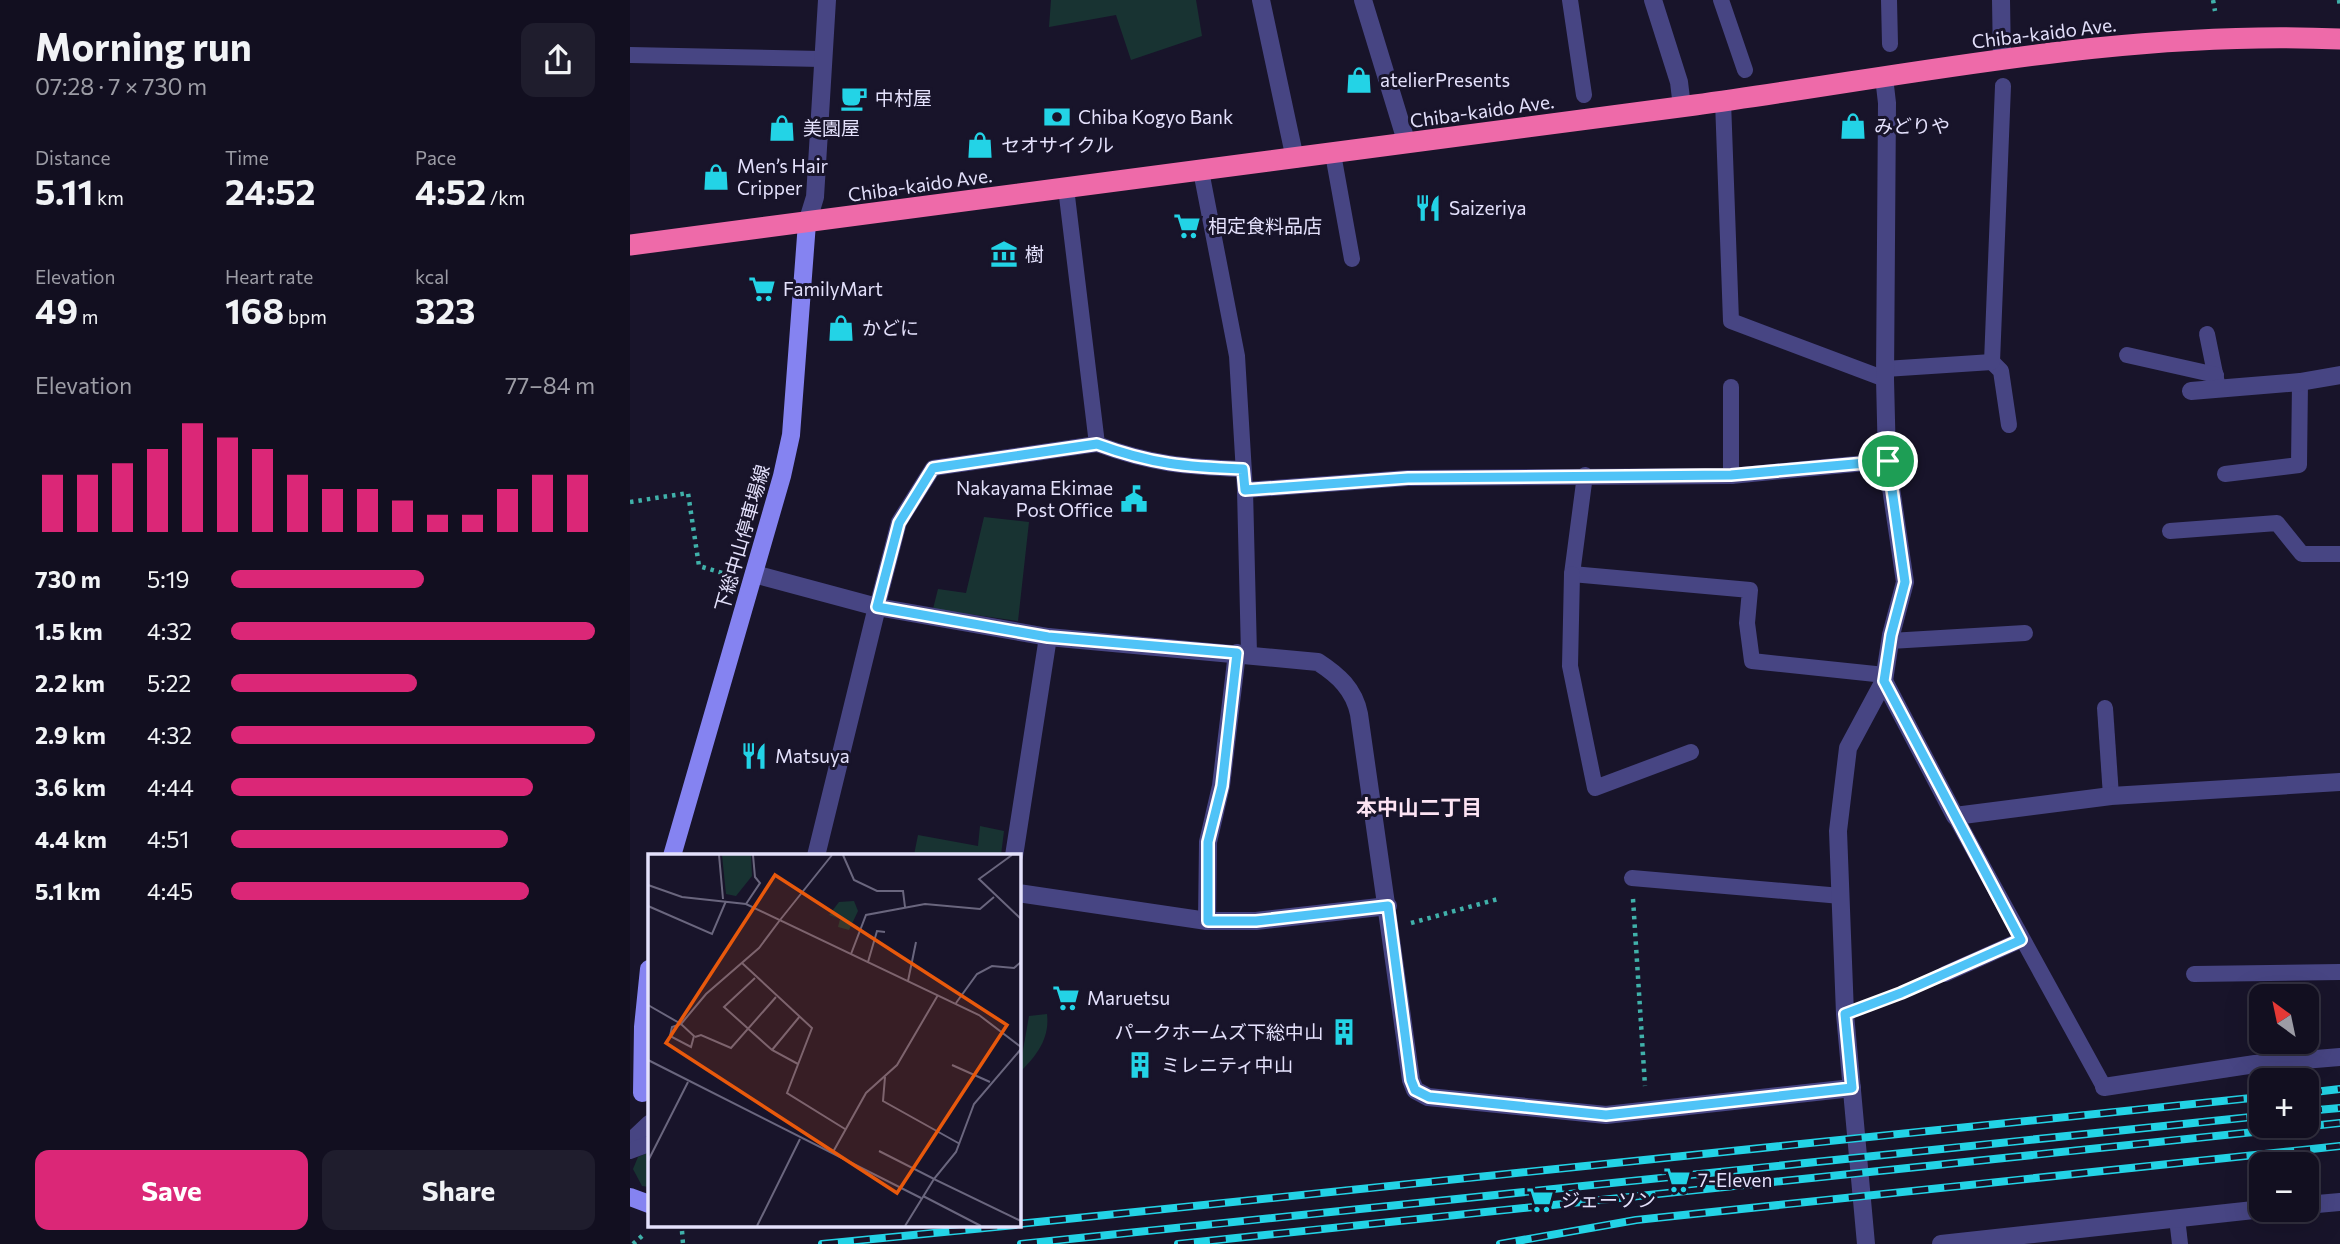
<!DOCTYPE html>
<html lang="en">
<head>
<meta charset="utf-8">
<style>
  :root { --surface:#120f20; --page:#1f1d2d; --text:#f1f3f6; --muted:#9c9ca5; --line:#312f3e; --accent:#db2777 }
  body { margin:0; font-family:Commissioner,"Noto Sans JP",sans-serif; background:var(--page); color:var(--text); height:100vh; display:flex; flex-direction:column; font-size:26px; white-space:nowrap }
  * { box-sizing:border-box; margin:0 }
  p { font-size:23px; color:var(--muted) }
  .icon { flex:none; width:38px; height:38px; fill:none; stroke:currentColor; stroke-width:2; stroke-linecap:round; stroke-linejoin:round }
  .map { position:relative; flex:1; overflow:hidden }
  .sheet { display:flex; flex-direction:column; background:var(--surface); width:630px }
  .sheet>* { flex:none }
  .needle { width:46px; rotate:327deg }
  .tools { position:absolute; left:1619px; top:984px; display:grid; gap:14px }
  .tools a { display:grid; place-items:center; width:70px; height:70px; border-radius:14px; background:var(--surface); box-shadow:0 7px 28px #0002,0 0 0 2px var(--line); font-size:35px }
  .pin { position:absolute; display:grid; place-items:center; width:60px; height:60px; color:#fff; margin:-30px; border:4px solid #fff; border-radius:50%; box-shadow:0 2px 7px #0007 }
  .round { display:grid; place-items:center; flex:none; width:74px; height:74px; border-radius:14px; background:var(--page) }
  .summary { display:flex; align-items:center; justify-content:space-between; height:119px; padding:0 35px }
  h1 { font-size:38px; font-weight:700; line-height:52px }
  .figures { display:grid; grid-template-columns:repeat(3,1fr); gap:10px; height:119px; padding:7px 35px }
  .figures div { display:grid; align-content:center }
  .figures b { font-size:35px; font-weight:700 }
  .figures small { font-size:19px; font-weight:400 }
  .figures p { font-size:19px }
  .chart { height:196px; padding:14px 35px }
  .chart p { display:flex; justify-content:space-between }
  .chart svg { width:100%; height:126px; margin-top:7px; stroke:var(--accent); stroke-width:6 }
  .primary-button { display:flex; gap:14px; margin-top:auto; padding:14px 35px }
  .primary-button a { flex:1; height:80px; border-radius:14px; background:var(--accent); color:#fff; font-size:28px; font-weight:700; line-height:80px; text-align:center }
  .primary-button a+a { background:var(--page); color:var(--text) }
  ul { padding:0 35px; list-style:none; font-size:23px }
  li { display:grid; grid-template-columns:112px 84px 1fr; align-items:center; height:52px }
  li i { height:18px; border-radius:9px; background:var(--accent) }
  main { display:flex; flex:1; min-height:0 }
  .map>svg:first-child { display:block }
  .green { fill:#183332 }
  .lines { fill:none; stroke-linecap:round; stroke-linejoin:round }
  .path { stroke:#40b1aa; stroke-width:4.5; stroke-dasharray:3.5 5; stroke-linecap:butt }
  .lane { stroke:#474583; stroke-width:16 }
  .street { stroke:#474583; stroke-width:18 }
  .secondary { stroke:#8583f1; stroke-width:18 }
  .highway { stroke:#ee6aa9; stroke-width:21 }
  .rail-casing { stroke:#23d3e6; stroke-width:8 }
  .rail { stroke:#18142a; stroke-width:5; stroke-dasharray:16; stroke-linecap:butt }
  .route-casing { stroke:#fff; stroke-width:14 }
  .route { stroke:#4fc3f7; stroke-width:9 }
  .labels { text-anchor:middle; stroke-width:6; stroke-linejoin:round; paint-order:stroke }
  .street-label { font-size:19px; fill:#e4e1fc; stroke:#18142a }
  .poi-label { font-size:19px; fill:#e4e1fc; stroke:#18142a; text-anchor:start }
  .neighbourhood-label { font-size:21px; font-weight:bold; fill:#fce3f3; stroke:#18142a }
  .inset-road { fill:none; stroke:#6a667e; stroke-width:2 }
  .view { fill:#e8590c; fill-opacity:0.15; stroke:#e8590c; stroke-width:3.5 }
  .inset-edge { fill:none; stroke:#e4e1fc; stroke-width:3.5 }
</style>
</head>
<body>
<main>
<section class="sheet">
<div class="summary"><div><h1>Morning run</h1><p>07:28 · 7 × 730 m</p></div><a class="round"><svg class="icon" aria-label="share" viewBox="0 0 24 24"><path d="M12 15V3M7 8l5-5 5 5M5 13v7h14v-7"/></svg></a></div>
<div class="figures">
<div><p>Distance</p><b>5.11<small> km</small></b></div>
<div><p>Time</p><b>24:52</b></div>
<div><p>Pace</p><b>4:52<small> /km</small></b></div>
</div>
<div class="figures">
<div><p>Elevation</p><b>49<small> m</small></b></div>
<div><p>Heart rate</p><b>168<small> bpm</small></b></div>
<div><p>kcal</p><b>323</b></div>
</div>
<div class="chart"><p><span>Elevation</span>77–84 m</p>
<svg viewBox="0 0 160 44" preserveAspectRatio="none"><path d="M5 44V24M15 44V24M25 44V20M35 44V15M45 44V6M55 44V11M65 44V15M75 44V24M85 44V29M95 44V29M105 44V33M115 44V38M125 44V38M135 44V29M145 44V24M155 44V24"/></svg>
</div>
<ul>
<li><b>730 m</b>5:19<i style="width:53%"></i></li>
<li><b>1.5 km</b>4:32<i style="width:100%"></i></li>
<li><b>2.2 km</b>5:22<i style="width:51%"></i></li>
<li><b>2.9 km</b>4:32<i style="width:100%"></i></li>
<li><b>3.6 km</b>4:44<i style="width:83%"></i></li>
<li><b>4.4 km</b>4:51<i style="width:76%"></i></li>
<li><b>5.1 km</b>4:45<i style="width:82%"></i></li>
</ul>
<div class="primary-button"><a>Save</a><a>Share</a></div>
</section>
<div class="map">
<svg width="1710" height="1244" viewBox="0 0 1710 1244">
  <rect width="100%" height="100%" fill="#18142a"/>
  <g class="green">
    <path d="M 421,0 L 566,0 L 572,36 L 501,60 L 486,15 L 419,27 Z"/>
    <path d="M 354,517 L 399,522 L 388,621 L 303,609 L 308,589 L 336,593 Z"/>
    <path d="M 350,826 L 374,831 L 371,855 L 284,855 L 288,835 L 348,846 Z"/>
    <path d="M 417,1014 C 420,1039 406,1056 389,1073 L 399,1016 Z"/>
    <path d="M 19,1152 L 19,1187 L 12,1186 L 3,1169 L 8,1157 Z"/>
  </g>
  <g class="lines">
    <g class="path">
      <path d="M 1583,0 L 1585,11"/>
      <path d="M 1709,0 L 1710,8"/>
      <path d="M 0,502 L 58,493 L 69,566 L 99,575"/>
      <path d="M 1003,899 L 1015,1086"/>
      <path d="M 781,923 L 868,899"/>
      <path d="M 1239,1006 L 1295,982"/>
      <path d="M 52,1231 L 53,1244"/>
      <path d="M 3,1244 L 12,1236"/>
    </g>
    <g class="lane">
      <path d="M 940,0 L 954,95"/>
      <path d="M 1091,0 L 1115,70"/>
      <path d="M 1259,0 L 1260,44"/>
      <path d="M 0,55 L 191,59"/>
      <path d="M 1093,101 L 1101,321 L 1255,379"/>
      <path d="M 703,154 L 722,259"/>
      <path d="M 571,171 L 607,356 L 615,490 L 619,654"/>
      <path d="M 436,188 L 467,444 C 521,464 556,467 613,469"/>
      <path d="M 1577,334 L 1587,383"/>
      <path d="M 1497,355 L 1586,375"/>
      <path d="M 1362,362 L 1371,371 L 1379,425"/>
      <path d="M 1255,369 L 1362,362 L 1373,86"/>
      <path d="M 1101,387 L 1101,476"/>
      <path d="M 1595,474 L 1669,465 L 1670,382"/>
      <path d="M 955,475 L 942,574 L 1120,590 L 1117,623 L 1122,661 L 1255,675"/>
      <path d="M 615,490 L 778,478 L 1101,476 L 1257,461"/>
      <path d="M 1540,531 L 1647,523 L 1672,554 L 1710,554"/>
      <path d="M 942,574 L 940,666 L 965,788 L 1061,752"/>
      <path d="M 247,607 L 269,522 L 303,468 L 467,444"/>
      <path d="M 1260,641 L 1395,633"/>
      <path d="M 1475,708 L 1481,796"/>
      <path d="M 1325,816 L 1474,1087"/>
      <path d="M 1002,878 L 1211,896"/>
      <path d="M 1315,974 L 1391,940"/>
      <path d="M 1564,974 L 1710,972"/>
      <path d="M 0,1141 L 19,1123"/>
      <path d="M 0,1151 L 19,1144"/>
      <path d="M 1547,1218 L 1550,1244"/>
    </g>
    <g class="street">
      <path d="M 631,0 L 665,159"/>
      <path d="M 733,0 L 777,144"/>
      <path d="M 1023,0 L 1049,82 L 1052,107"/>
      <path d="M 1371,0 L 1372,60"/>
      <path d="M 177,223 L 185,197 L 197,0"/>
      <path d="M 1561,391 L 1670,382 L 1710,375"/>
      <path d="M 124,574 L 247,607 L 418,637 L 688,662 C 708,675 724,689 729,714 L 781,1080 L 785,1090 L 798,1097 L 976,1115 L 1222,1088"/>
      <path d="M 1254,681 L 1325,816 L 1481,796 L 1710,782"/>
      <path d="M 186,856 L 247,607"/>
      <path d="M 384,856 L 418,637"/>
      <path d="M 388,893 L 577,921 L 626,921 L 758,906"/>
      <path d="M 577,921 L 578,842 L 591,786 L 607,653"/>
      <path d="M 1474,1087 L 1625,1064 L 1710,1057"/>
      <path d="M 1676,1205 L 1710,1202"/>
      <path d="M 1236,1244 L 1215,1014 L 1208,831 L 1218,748 L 1254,681 L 1261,635 L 1275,582 L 1257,461 L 1255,379 L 1257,103 L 1254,77"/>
      <path d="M 1311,1244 L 1633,1209"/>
    </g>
    <g class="secondary">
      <path d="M 42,856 L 152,476 L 161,435 L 177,223"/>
      <path d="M 12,1093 L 13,1027 L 19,969"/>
      <path d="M 0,1197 L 19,1204"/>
    </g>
    <path class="highway" d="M 0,245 C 355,201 710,154 1065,105 C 1279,76 1493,29 1710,39"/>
    <defs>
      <g id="rail">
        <path d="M 1676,1093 L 1710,1089"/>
        <path d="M 1676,1111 L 1710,1108"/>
        <path d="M 388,1224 L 1631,1097"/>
        <path d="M 192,1244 L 385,1225"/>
        <path d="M 391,1244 L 1631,1116"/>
        <path d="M 548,1244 L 1710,1123"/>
        <path d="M 870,1244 L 1006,1220 L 1710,1146"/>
      </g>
    </defs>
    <use href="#rail" class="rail-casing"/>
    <use href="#rail" class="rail"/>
  </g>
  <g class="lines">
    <defs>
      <path id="route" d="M 467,444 C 521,464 556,467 613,469 L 615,490 L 778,478 L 1101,475 L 1258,461 L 1275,582 L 1261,635 L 1254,681 L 1391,940 L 1271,993 L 1215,1014 L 1222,1088 L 976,1115 L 799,1097 L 785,1090 L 781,1080 L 758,906 L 626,921 L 578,921 L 578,842 L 592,786 L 607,653 L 418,637 L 247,607 L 269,523 L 303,468 Z"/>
    </defs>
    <use href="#route" class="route-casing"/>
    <use href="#route" class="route"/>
  </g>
  <defs>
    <symbol id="shop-bare" viewBox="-9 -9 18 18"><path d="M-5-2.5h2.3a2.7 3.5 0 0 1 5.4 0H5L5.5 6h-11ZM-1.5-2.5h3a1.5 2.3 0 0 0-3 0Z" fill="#23d3e6" stroke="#18142a" stroke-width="2.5" paint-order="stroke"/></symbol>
    <symbol id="cafe-bare" viewBox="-9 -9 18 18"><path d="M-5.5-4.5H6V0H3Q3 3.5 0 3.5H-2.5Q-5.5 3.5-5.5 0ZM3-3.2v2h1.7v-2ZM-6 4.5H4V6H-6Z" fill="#23d3e6" stroke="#18142a" stroke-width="2.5" paint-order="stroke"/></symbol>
    <symbol id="bank-bare" viewBox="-9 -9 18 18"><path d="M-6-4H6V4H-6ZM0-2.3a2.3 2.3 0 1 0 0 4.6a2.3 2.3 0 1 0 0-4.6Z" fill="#23d3e6" stroke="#18142a" stroke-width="2.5" paint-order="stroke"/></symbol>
    <symbol id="restaurant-bare" viewBox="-9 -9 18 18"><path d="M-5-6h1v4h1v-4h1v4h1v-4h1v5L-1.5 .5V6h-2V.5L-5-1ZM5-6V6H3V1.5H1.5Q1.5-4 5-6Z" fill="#23d3e6" stroke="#18142a" stroke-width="2.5" paint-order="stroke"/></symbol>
    <symbol id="supermarket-bare" viewBox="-9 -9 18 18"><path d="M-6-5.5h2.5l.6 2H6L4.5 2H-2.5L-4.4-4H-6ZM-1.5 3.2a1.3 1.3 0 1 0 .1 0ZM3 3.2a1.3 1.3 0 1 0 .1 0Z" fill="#23d3e6" stroke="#18142a" stroke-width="2.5" paint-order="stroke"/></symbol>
    <symbol id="museum-bare" viewBox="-9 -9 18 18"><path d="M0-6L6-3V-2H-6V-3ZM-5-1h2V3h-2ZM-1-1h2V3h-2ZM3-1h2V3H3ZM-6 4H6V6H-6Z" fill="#23d3e6" stroke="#18142a" stroke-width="2.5" paint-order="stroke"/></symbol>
    <symbol id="civic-bare" viewBox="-9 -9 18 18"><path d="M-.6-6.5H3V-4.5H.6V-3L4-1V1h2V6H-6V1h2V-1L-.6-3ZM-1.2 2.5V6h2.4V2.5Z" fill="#23d3e6" stroke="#18142a" stroke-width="2.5" paint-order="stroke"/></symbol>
    <symbol id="building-bare" viewBox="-9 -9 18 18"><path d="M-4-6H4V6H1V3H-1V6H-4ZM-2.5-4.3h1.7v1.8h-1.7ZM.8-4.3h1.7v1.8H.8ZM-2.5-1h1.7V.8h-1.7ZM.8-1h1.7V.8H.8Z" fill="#23d3e6" stroke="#18142a" stroke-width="2.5" paint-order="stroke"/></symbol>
  </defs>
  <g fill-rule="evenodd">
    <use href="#shop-bare" x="710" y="61" width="38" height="38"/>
    <use href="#cafe-bare" x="205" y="79" width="38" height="38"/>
    <use href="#bank-bare" x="408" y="98" width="38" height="38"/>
    <use href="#shop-bare" x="1204" y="107" width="38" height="38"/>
    <use href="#shop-bare" x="133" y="109" width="38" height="38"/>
    <use href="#shop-bare" x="331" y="126" width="38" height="38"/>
    <use href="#shop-bare" x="67" y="158" width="38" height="38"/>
    <use href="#restaurant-bare" x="779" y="189" width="38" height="38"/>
    <use href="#supermarket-bare" x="538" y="207" width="38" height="38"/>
    <use href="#museum-bare" x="355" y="235" width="38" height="38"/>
    <use href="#supermarket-bare" x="113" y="270" width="38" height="38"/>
    <use href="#shop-bare" x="192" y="309" width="38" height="38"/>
    <use href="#civic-bare" x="485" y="480" width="38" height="38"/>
    <use href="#restaurant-bare" x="105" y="737" width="38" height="38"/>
    <use href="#supermarket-bare" x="417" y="979" width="38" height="38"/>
    <use href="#building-bare" x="695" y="1013" width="38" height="38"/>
    <use href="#building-bare" x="491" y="1046" width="38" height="38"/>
    <use href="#supermarket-bare" x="1028" y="1161" width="38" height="38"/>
    <use href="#supermarket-bare" x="891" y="1181" width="38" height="38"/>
  </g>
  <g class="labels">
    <g class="street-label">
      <text transform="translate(1414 33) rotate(-7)" y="7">Chiba-kaido Ave.</text>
      <text transform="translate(852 111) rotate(-8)" y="7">Chiba-kaido Ave.</text>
      <text transform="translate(290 185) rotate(-8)" y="7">Chiba-kaido Ave.</text>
      <text transform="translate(112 538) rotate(-74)" y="7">下総中山停車場線</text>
    </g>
    <g class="poi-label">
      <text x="750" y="87">atelierPresents</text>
      <text x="245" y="105">中村屋</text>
      <text x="448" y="124">Chiba Kogyo Bank</text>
      <text x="1244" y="133">みどりや</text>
      <text x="173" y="135">美園屋</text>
      <text x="371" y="152">セオサイクル</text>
      <text x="107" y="173">Men’s Hair<tspan x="107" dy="22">Cripper</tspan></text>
      <text x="819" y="215">Saizeriya</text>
      <text x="578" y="233">相定食料品店</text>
      <text x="395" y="261">樹</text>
      <text x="153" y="296">FamilyMart</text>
      <text x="232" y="335">かどに</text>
      <text x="483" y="495" text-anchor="end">Nakayama Ekimae<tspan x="483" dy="22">Post Office</tspan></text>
      <text x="145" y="763">Matsuya</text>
      <text x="457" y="1005">Maruetsu</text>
      <text x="693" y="1039" text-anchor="end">パークホームズ下総中山</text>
      <text x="531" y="1072">ミレニティ中山</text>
      <text x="1068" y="1187">7-Eleven</text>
      <text x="931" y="1207">ジェーソン</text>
    </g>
    <g class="neighbourhood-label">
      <text x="789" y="815">本中山二丁目</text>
    </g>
  </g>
  <g transform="translate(18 854)">
    <rect width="373" height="373" fill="#18142a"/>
    <path d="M 74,1 L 103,1 L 104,22 L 88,42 L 78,40 ZM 206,47 L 210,57 L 201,76 L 190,73 L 192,65 L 181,61 L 191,48 Z" fill="#183332"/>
    <path class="inset-road" d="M 71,1 L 75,45M 195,1 L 206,26 L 229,37 L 255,37 L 257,53M 364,1 L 331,25 L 373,65M 0,31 L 34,43 L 98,50 L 331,161 L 373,193M 98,50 L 112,29 L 107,23 L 105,1M 0,52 L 64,80 L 78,47M 132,66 L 184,1M 203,100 L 218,61 L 277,50 L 332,55 L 346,43M 220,108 L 229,77 L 237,78M 94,109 L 164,174 L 139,239 L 197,275M 107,124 L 76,153 L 124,196 L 150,210M 260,127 L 268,88M 308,149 L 329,120 L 344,112 L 366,114 L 373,108M 0,151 L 33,170 L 46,182 L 43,193 L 22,182 L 24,173 L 33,170M 33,170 L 58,140 L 111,94 L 132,66M 47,183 L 53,181 L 83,194 L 128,143M 124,196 L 152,162M 0,206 L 273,344M 304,211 L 342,228M 237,223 L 235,247 L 312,290M 231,297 L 286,325 L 308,298 L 326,250 L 373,195M 185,298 L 218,239 L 249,211 L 290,141M 0,307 L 40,228M 275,342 L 333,372M 109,372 L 152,285M 257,372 L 286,325 L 373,367"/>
    <path class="view" d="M 127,21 L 359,171 L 249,339 L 18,189 Z"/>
    <rect width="373" height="373" class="inset-edge"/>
  </g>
</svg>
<div class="tools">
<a><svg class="needle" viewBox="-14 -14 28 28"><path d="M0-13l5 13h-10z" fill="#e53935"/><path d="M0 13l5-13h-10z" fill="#9c9ca5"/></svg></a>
<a>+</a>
<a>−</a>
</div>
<div class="pin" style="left:1258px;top:461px;background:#1e9e55"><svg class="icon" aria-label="arrive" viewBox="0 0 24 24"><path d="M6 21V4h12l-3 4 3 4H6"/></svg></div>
</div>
</main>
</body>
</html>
